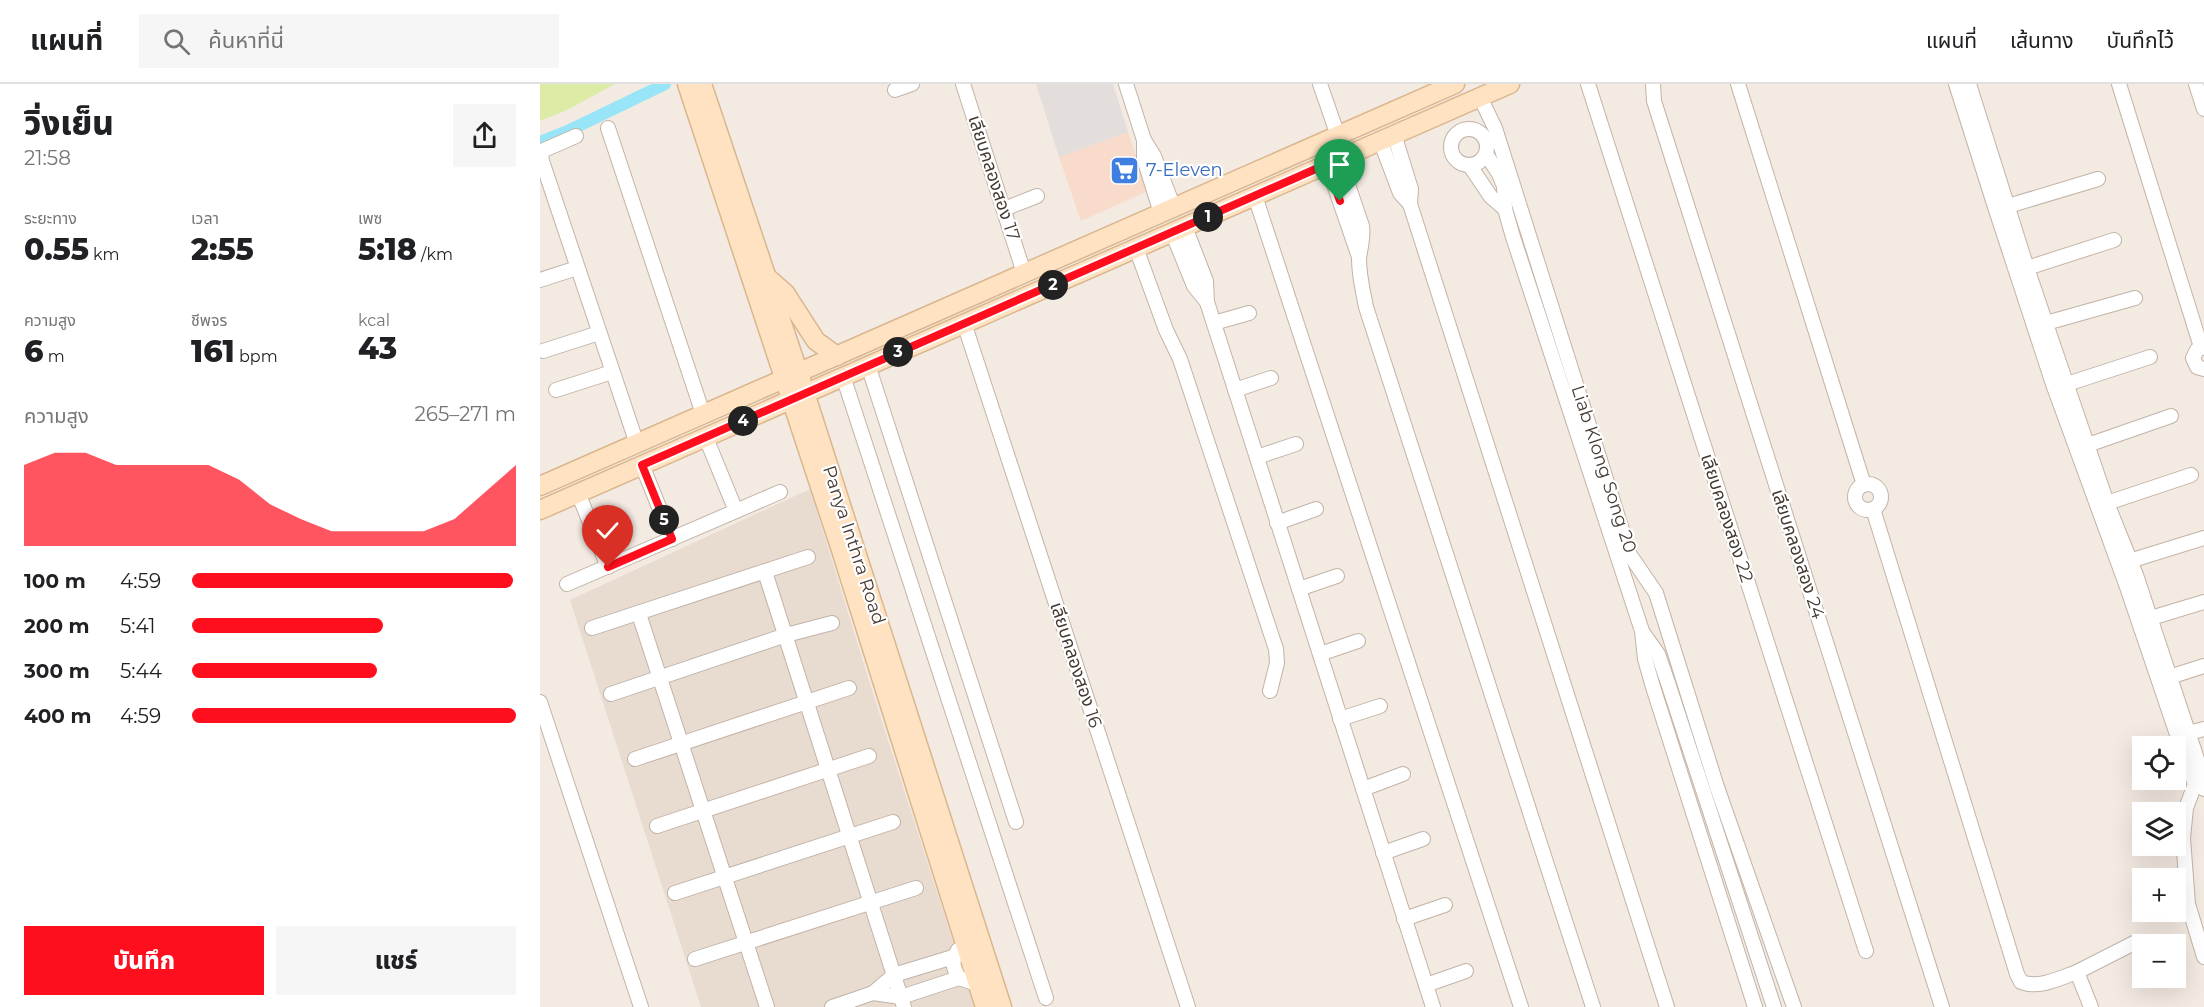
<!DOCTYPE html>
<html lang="th">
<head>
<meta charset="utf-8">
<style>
  :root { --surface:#fff; --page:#f6f6f6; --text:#202124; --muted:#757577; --line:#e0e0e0; --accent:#ff0e1e }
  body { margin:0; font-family:Montserrat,"Noto Sans Thai",sans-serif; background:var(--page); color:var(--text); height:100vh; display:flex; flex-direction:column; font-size:22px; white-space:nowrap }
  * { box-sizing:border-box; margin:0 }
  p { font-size:20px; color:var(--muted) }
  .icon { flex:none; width:33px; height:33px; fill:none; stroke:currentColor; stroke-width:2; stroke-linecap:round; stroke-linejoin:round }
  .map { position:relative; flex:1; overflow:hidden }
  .details { display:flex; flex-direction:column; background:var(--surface); width:540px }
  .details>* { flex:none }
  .buttons { position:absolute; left:1592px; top:652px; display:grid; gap:12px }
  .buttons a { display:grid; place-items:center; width:54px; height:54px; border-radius:0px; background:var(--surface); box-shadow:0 6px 24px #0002; font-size:30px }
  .pin { position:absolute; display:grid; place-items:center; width:51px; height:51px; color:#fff; margin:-62px -26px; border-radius:50% 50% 50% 0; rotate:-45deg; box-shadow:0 0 6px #0007 }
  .pin .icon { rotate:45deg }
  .km { position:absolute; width:30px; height:30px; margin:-15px; border-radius:50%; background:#222; color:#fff; font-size:16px; line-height:30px; text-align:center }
  .round { display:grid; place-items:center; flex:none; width:63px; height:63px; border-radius:0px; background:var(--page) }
  .summary { display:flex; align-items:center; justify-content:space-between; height:102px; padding:0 24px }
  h1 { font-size:33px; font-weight:800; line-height:45px }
  .metrics { display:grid; grid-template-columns:repeat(3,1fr); gap:9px; height:102px; padding:6px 24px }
  .metrics div { display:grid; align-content:center }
  .metrics b { font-size:30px; font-weight:800 }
  .metrics small { font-size:16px; font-weight:400 }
  .metrics p { font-size:16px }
  .chart { height:168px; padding:12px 24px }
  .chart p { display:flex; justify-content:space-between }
  .chart svg { width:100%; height:108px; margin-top:6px; fill:var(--accent); opacity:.7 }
  .action { display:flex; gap:12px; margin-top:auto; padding:12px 24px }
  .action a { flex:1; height:69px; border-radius:0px; background:var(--accent); color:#fff; font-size:24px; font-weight:800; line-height:69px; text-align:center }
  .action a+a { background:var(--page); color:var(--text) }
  ul { padding:0 24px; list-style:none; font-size:20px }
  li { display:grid; grid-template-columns:96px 72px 1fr; align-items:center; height:45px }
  li i { height:15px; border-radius:8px; background:var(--accent) }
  header { display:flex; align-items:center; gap:36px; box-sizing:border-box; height:84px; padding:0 30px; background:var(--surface); border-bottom:2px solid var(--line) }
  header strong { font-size:28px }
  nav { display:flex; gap:33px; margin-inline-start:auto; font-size:21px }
  .search { width:420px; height:54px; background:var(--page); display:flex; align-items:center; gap:15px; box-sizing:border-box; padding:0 21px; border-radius:0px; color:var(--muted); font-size:22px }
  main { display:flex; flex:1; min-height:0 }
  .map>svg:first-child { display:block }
  .residential { fill:#e8dbd0 }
  .commercial { fill:#f8dbcb }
  .green { fill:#dceca7 }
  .parking { fill:#e3dedc }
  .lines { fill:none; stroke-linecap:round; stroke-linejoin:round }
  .canal { stroke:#98e5f7; stroke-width:12 }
  .street-casing { stroke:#c2b3a7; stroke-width:16 }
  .secondary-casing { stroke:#dab68f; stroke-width:21 }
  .street { stroke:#fff; stroke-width:14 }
  .secondary { stroke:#ffe2c1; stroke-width:18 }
  .route-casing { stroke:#fff; stroke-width:12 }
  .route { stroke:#ff0e1e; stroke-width:8 }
  .labels { text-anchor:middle; stroke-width:4.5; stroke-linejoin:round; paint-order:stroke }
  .shop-label { font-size:18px; fill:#366cbe; stroke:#fff; text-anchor:start }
  .street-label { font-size:18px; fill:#453a32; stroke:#fff }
</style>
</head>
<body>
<header>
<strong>แผนที่</strong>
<div class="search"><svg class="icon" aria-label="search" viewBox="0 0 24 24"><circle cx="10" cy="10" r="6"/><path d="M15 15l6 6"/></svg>ค้นหาที่นี่</div>
<nav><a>แผนที่</a><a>เส้นทาง</a><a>บันทึกไว้</a></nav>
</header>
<main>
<section class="details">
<div class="summary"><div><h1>วิ่งเย็น</h1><p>21:58</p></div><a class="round"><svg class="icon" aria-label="share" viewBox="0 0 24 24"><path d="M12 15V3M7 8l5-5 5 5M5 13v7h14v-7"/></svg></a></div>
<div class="metrics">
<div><p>ระยะทาง</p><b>0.55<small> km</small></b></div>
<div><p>เวลา</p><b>2:55</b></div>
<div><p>เพซ</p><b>5:18<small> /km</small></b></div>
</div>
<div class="metrics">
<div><p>ความสูง</p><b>6<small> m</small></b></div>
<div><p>ชีพจร</p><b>161<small> bpm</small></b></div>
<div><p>kcal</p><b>43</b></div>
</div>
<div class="chart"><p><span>ความสูง</span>265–271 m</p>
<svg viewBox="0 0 160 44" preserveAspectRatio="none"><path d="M0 44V11L10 6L20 6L30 11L40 11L50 11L60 11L70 17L80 27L90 33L100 38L110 38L120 38L130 38L140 33L150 22L160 11V44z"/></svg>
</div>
<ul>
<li><b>100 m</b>4:59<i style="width:99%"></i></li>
<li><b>200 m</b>5:41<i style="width:59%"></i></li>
<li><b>300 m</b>5:44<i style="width:57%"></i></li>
<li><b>400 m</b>4:59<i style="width:100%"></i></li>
</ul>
<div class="action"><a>บันทึก</a><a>แชร์</a></div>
</section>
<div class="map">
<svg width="1664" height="923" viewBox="0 0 1664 923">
  <rect width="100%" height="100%" fill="#f3eae2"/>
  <path class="residential" d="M 270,405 L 335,616 L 434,923 L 161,923 L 30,516 Z"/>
  <path class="commercial" d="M 588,48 L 608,107 L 541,137 L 519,73 Z"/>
  <path class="green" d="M 0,0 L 75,0 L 29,25 L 0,37 Z"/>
  <path class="parking" d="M 496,0 L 573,0 L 588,48 L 519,73 Z"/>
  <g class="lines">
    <path class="canal" d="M 0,58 L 30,46 L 125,0"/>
    <defs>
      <g id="street">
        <path d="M 423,0 L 484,189"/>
        <path d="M 586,0 L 604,56 L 614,72 L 634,124"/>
        <path d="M 780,0 L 798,52"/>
        <path d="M 1048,0 L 1326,867"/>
        <path d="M 1113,0 L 1114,17 L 1402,923"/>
        <path d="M 1198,0 L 1324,401"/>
        <path d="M 1416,0 L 1455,123 L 1513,300 L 1587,503 L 1647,680 L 1655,700 L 1664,705"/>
        <path d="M 1429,0 L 1487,184 L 1567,419 L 1596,491 L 1664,696"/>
        <path d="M 1579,0 L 1661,263"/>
        <path d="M 1656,0 L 1664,25"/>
        <path d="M 355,6 L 372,0"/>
        <path d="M 940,13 L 955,44 L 1090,471 L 1116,509 L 1177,703 L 1254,923"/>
        <path d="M 68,44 L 163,330"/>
        <circle cx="929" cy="63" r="18"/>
        <path d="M 854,50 L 871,105 L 870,120 L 1127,923"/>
        <path d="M 36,52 L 4,66 L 1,70 L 2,77 L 97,360"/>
        <path d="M 604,56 L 604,75 L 621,129"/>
        <path d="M 840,56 L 860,109 L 870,120"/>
        <path d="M 946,70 L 959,90 L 964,102 L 965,125 L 973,153 L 1102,547 L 1105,575 L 1113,603 L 1215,923"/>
        <path d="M 799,74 L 822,142 C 824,154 820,164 819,175 C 819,192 823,207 826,223 L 1053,923"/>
        <path d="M 787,80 L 819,173"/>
        <path d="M 930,82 L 951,113 L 965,125"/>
        <path d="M 715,112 L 981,923"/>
        <path d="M 1468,122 L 1558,95"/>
        <path d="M 464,125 L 497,112"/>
        <path d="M 645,143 L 666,197 L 667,218 L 893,923"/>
        <path d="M 632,148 L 654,202 L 667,218"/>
        <path d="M 596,164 L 626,246 L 640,275 L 736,565 L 737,579 L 730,607"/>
        <path d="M 1487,184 L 1574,156"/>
        <path d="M 0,196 L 37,184"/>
        <path d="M 424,239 L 648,923"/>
        <path d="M 674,239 L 709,229"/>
        <path d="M 1499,241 L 1595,214"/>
        <path d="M 1664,263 L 1657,266 L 1653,274 L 1657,283 L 1664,285"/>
        <path d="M 3,267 L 59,249"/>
        <path d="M 328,281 L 476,738"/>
        <path d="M 303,292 L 506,914"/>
        <path d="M 1527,300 L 1610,273"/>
        <path d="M 16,306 L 72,288"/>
        <path d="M 695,306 L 731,294"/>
        <path d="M 166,354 L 196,427"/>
        <path d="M 1539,364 L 1631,332"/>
        <path d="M 717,373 L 756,360"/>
        <path d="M 102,381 L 132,455"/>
        <circle cx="1328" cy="413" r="13"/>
        <path d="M 38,409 L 68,483"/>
        <path d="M 1567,419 L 1651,391"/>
        <path d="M 1333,425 L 1477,890 L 1481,898 C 1499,905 1520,894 1537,888 L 1551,923"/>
        <path d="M 737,439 L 776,425"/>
        <path d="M 1583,479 L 1664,454"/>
        <path d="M 225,488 L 364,923"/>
        <path d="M 27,500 L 240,408"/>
        <path d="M 759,505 L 797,492"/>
        <path d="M 99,530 L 227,923"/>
        <path d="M 1611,534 L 1664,518"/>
        <path d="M 52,544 L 268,473"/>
        <path d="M 1103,549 L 1118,570 L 1128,599 L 1234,923"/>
        <path d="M 780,570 L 818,557"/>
        <path d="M 1623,595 L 1664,582"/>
        <path d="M 71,610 L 246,551 L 292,539"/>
        <path d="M 0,618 L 101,923"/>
        <path d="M 800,635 L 840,622"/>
        <path d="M 1648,649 L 1664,645"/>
        <path d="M 95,675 L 309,604"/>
        <path d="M 1663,695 L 1655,700 L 1646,724 L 1643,754 L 1648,820 L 1664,873"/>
        <path d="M 823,705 L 863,690"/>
        <path d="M 117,742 L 329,672"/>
        <path d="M 843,769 L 883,755"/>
        <path d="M 135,809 L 353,738"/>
        <path d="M 864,835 L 905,821"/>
        <path d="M 418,866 C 411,877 413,884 419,894 L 437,900 L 446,897"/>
        <path d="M 155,875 L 376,804"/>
        <path d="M 1537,888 L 1596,858"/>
        <path d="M 886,901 L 926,887"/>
        <path d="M 333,909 L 361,913 L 419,894"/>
        <path d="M 292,923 L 333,909 L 354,891 L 413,873"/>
      </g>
      <g id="secondary">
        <path d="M 147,0 L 300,463 L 445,923"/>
        <path d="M 162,0 L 259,290 L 462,923"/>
        <path d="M 228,194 L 245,209 L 276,257 L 297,272"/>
        <path d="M 0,402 L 915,0"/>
        <path d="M 0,426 L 970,0"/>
      </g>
    </defs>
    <use href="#street" class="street-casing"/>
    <use href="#secondary" class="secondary-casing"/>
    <use href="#street" class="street"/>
    <use href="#secondary" class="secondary"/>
  </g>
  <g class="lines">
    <defs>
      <path id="route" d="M 68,483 L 132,455 L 102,381 L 787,80 L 800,117"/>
    </defs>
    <use href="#route" class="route-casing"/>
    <use href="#route" class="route"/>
  </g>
  <defs>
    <symbol id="supermarket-square" viewBox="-11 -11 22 22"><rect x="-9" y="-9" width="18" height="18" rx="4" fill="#3f7fe0" stroke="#fff"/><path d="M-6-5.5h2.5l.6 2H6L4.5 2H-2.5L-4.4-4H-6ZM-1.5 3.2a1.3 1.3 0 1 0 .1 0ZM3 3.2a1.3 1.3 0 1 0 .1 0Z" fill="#fff"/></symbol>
  </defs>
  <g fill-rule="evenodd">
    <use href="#supermarket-square" x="568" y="70" width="33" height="33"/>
  </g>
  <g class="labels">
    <g class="shop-label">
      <text x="606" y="92">7-Eleven</text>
    </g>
    <g class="street-label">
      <text transform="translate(454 94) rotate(72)" y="6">เลียบคลองสอง 17</text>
      <text transform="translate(1064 385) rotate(72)" y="6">Liab Klong Song 20</text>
      <text transform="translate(1187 434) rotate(72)" y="6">เลียบคลองสอง 22</text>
      <text transform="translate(314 461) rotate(72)" y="6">Panya Inthra Road</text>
      <text transform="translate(1258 470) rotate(72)" y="6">เลียบคลองสอง 24</text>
      <text transform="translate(536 581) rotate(72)" y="6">เลียบคลองสอง 16</text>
    </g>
  </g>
</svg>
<div class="buttons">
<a><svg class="icon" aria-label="locate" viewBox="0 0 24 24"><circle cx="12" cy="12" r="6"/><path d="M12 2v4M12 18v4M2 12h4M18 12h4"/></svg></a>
<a><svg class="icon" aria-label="layers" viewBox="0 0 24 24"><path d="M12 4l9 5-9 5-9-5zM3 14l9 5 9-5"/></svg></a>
<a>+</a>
<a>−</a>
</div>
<div class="pin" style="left:800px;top:117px;background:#1e9e55"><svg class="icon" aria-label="arrive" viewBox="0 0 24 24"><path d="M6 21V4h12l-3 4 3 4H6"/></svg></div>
<div class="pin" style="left:68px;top:483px;background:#d93025"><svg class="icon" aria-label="check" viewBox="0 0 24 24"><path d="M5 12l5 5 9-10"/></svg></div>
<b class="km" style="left:668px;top:133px">1</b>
<b class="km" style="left:513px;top:201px">2</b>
<b class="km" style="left:358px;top:268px">3</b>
<b class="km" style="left:203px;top:337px">4</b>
<b class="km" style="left:124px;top:436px">5</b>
</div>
</main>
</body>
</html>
